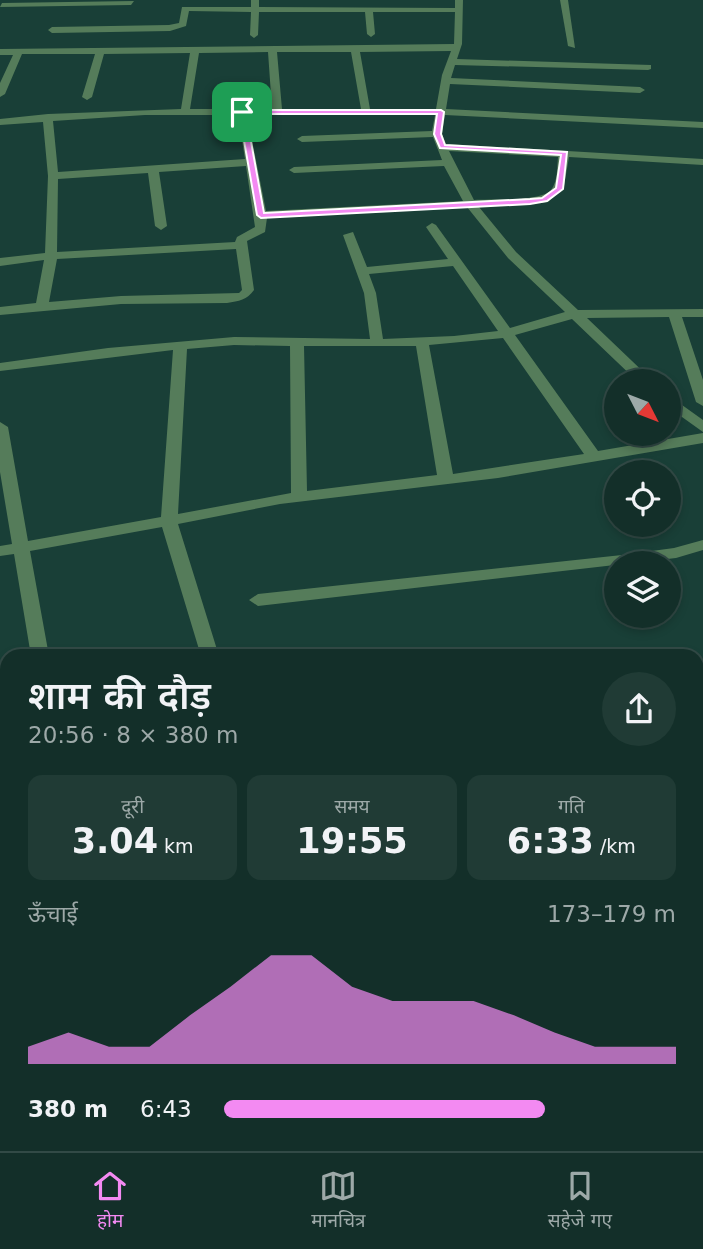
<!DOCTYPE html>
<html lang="hi">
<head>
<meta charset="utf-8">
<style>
  :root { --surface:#132f29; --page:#203b35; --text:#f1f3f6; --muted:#9da9a8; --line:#324a46; --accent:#f38af2 }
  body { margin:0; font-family:"DejaVu Sans","Noto Sans Devanagari",sans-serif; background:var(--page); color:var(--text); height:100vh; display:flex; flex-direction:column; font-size:26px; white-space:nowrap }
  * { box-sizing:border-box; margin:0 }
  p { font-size:23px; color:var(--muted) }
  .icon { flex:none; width:38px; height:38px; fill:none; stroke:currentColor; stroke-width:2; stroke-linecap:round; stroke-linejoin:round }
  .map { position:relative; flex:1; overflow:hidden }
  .sheet { position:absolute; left:0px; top:649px; width:704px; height:502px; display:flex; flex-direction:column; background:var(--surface); border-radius:21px 21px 0 0; box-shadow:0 4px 10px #0003,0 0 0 2px var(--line) }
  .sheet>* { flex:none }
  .needle { width:46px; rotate:132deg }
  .controls { position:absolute; left:604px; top:369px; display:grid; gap:14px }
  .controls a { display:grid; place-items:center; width:77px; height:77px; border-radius:50%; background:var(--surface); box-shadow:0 4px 10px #0003,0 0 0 2px var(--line); font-size:35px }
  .pin { position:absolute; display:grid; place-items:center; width:60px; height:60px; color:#fff; margin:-30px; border-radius:14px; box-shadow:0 4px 10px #0006 }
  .round { display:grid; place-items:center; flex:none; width:74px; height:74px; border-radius:37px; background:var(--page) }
  .overview { display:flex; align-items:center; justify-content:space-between; height:119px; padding:0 28px }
  h1 { font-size:38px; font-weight:600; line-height:52px }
  .stats { display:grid; grid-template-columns:repeat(3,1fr); gap:10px; height:119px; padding:7px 28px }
  .stats div { display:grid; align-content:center; border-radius:14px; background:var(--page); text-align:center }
  .stats b { font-size:35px; font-weight:600 }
  .stats small { font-size:19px; font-weight:400 }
  .stats p { font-size:19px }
  .chart { height:196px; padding:14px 28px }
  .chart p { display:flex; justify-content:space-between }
  .chart svg { width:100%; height:126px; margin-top:7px; fill:var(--accent); opacity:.7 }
  ul { padding:0 28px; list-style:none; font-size:23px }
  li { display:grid; grid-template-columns:112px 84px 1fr; align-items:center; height:52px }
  li i { height:18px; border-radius:9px; background:var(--accent) }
  .tabs { display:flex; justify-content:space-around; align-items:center; height:98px; border-top:2px solid var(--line); background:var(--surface); font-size:19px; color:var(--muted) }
  .tabs a { display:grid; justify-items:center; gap:4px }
  .tabs .current { color:var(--accent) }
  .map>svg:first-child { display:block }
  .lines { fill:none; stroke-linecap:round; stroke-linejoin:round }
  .minor { fill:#557c5a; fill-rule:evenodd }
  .route { fill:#f38af2; stroke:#fff; stroke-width:2; fill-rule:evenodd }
</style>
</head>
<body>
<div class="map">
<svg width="703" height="1151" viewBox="0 0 703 1151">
  <rect width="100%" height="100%" fill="#193f37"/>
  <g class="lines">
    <g class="minor">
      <path d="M 251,0 L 259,0 L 259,7 L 455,8 L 455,0 L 463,0 L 462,44 L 457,59 L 651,65 L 651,69 L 648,70 L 455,65 L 451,78 L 640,87 L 645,90 L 640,93 L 450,84 L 446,109 L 703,122 L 703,128 L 445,115 L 442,134 L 446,144 L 703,159 L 703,165 L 569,157 L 564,186 L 548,202 L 479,207 L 516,252 L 578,310 L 703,309 L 703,317 L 682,317 L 703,380 L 703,406 L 696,402 L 669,317 L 587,318 L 654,382 L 638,382 L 572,319 L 515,335 L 598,451 L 703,433 L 703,443 L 498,478 L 280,504 L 178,524 L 219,656 L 201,656 L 162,527 L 30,551 L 49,656 L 31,656 L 14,554 L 0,556 L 0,546 L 12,544 L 0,472 L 0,422 L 8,427 L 28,541 L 161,517 L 173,350 L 0,371 L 0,363 L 108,348 L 234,337 L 370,339 L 364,293 L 343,235 L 353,232 L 367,267 L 448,259 L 426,227 L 432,223 L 436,225 L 510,328 L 565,312 L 508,258 L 467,207 L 267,218 L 265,232 L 247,241 L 254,290 C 247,300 239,301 227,303 L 121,304 L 0,315 L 0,307 L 36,303 L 44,260 L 0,266 L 0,258 L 45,253 L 48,176 L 43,122 L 0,125 L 0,119 L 48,114 L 181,109 L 190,53 L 104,54 L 92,97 L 87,100 L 82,97 L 95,54 L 22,54 L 5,94 L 0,97 L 0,83 L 13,55 L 0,55 L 0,49 L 454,44 L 455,12 L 373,12 L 375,34 L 371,37 L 367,34 L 365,12 L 259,12 L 258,35 L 254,38 L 250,35 L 251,12 L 189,11 L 186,26 L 170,31 L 52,33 L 48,30 L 52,27 L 169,25 L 179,23 L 182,7 L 251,7 ZM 451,51 L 442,75 L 436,109 L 370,109 L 360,52 ZM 268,52 L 272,109 L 190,109 L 199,53 ZM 277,52 L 351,52 L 361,109 L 282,109 ZM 145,115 L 238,115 L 245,159 L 58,172 L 53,121 ZM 247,115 L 435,115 L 432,131 L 302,136 L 297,139 L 302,142 L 433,137 L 442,160 L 294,167 L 289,170 L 294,173 L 444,166 L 463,201 L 266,211 ZM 449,151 L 558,157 C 557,167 558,181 551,190 C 541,202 491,199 474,200 ZM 246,166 L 255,227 L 237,237 L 235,242 L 57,252 L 58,179 L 148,173 L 155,226 L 161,230 L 167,226 L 159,172 ZM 236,249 L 242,290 L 239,293 L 121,296 L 49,302 L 57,259 ZM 453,266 L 498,331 L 454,336 L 383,339 L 376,293 L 369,274 ZM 503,338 L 584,454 L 453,474 L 429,345 ZM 234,345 L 290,346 L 291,493 L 178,514 L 187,349 ZM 304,346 L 416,346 L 437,475 L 307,491 Z"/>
      <path d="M 560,0 L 568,0 L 575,48 L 568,46 Z"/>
      <path d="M 134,1 L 131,5 L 0,7 L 2,3 Z"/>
      <path d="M 668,395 L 703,420 L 703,432 L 668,407 Z"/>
      <path d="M 703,540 L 703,550 L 676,558 L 258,606 L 249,600 L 258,594 L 622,555 L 674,548 Z"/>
      <path d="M 703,659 L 703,671 L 696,672 L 696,660 Z"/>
      <path d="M 696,735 L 703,737 L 703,760 L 696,758 Z"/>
      <path d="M 7,800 L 7,816 L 0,818 L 0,802 Z"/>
      <path d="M 703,1041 L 703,1063 L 696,1064 L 696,1042 Z"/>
      <path d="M 117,1144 L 143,1144 L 144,1151 L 118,1151 Z"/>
      <path d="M 240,1144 L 296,1144 L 293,1151 L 238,1151 Z"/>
    </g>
  </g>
  <path class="route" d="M 242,110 L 441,110 L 444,112 L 441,134 L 445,145 L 567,152 L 563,189 L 547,201 L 530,204 L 261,218 L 257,215 L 239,112 ZM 246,114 L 437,114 L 434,134 L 440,148 L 561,155 L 556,188 L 542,198 L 530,199 L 264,213 Z"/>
</svg>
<div class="controls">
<a><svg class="needle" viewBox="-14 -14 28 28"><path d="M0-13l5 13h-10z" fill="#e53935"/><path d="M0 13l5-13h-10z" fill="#9da9a8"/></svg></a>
<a><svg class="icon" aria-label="locate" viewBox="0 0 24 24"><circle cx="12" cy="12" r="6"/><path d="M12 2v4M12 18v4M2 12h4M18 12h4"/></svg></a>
<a><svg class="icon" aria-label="layers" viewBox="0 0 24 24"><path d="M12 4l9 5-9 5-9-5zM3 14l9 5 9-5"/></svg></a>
</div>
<div class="pin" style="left:242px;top:112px;background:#1e9e55"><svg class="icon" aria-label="arrive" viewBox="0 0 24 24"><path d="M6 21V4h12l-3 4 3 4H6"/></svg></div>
<section class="sheet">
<div class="overview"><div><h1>शाम की दौड़</h1><p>20:56 · 8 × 380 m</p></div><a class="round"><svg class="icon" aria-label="share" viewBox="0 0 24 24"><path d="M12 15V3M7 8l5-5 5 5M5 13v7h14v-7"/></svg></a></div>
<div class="stats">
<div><p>दूरी</p><b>3.04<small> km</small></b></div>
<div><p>समय</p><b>19:55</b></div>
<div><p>गति</p><b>6:33<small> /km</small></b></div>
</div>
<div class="chart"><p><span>ऊँचाई</span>173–179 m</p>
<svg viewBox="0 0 160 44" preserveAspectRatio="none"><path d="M0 44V38L10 33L20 38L30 38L40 27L50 17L60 6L70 6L80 17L90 22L100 22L110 22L120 27L130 33L140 38L150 38L160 38V44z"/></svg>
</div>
<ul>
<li><b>380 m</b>6:43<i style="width:71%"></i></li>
</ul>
</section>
</div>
<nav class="tabs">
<a class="current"><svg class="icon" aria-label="home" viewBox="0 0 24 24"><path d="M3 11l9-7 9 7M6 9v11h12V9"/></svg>होम</a>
<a><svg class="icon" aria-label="map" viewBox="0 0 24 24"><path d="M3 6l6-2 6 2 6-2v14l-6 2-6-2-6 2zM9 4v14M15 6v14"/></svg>मानचित्र</a>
<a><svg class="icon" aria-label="saved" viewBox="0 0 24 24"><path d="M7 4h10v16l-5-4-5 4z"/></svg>सहेजे गए</a>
</nav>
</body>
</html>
